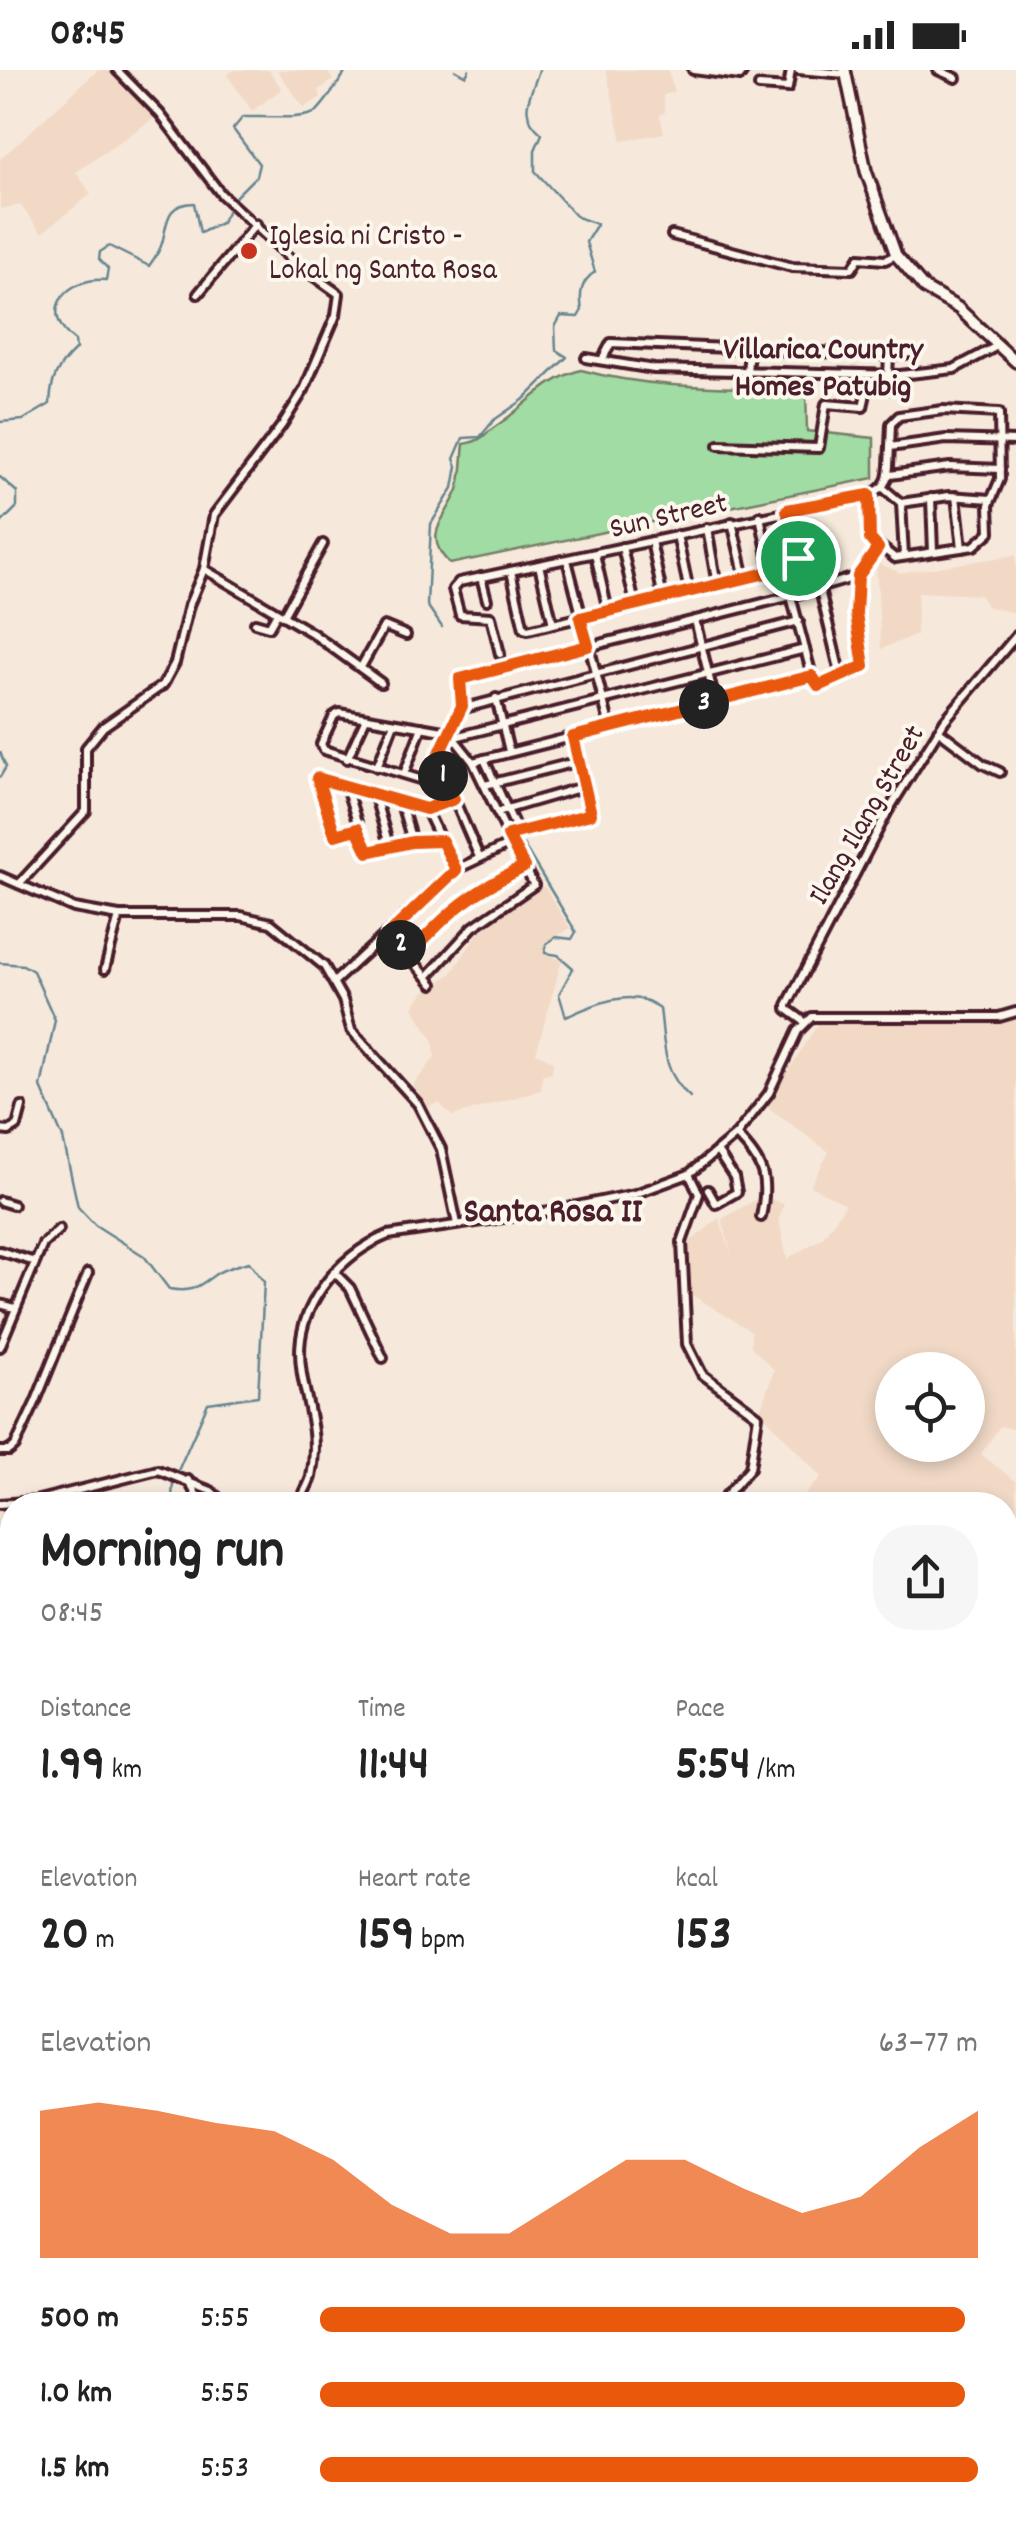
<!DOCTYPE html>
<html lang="en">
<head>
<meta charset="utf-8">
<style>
  :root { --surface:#fff; --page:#f6f6f6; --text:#222; --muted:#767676; --accent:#ea580c }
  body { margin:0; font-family:Dekko,sans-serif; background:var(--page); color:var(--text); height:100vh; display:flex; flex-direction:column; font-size:38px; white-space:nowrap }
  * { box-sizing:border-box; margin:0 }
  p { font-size:32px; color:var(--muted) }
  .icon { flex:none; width:55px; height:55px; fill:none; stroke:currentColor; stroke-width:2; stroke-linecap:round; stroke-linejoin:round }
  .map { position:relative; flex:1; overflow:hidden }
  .drawer { position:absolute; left:0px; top:1422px; width:1018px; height:1038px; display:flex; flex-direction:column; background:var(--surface); border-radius:40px 40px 0 0; box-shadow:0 5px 15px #0003 }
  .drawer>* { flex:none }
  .fabs { position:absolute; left:875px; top:1282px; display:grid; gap:20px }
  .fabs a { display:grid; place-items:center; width:110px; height:110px; border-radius:50%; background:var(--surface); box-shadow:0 5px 15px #0003; font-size:50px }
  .pin { position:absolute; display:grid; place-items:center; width:85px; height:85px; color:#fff; margin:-42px; border:5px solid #fff; border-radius:50%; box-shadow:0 2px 10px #0007 }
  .km { position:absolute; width:50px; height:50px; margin:-25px; border-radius:50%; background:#222; color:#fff; font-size:28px; line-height:50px; text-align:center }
  .round { display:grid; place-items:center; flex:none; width:105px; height:105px; border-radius:40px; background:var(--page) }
  .head { display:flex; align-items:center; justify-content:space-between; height:170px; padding:0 40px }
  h1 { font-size:55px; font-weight:800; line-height:75px }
  .stats { display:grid; grid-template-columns:repeat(3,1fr); gap:15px; height:170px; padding:10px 40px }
  .stats div { display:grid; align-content:center }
  .stats b { font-size:50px; font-weight:800 }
  .stats small { font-size:28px; font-weight:400 }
  .stats p { font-size:28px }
  .chart { height:280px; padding:20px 40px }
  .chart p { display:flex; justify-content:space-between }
  .chart svg { width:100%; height:180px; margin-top:10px; fill:var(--accent); opacity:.7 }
  ul { padding:0 40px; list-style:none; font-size:32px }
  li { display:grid; grid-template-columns:160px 120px 1fr; align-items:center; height:75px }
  li i { height:25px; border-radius:12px; background:var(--accent) }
  .status { display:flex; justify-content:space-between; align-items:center; height:70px; padding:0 50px; background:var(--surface); direction:ltr }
  .status svg { height:28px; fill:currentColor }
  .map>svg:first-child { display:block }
  .built { fill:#f1d9c6; fill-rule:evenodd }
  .green { fill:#a0dca3; stroke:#757e67; stroke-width:2.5 }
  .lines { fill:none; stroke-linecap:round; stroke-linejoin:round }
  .stream { stroke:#668590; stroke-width:2.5 }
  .minor-casing { stroke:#4a1f2b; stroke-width:14 }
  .major-casing { stroke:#4a1f2b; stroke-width:16 }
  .minor { stroke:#fbf7ec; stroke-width:6 }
  .major { stroke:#fbf7ec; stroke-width:9 }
  .route-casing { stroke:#fff; stroke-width:20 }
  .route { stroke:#ea580c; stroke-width:12 }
  .poi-dot { fill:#c8321e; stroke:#fbf7ec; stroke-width:4 }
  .labels { text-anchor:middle; stroke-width:8; stroke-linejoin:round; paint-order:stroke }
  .poi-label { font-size:30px; fill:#4a1f2b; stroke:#fbf7ec; text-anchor:start }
  .street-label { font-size:30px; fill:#4a1f2b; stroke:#fbf7ec }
  .neighbourhood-label { font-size:32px; font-weight:bold; fill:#4a1f2b; stroke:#fbf7ec }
  .quarter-label { font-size:35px; font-weight:bold; fill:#4a1f2b; stroke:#fbf7ec }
</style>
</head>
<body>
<div class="status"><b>08:45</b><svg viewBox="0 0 49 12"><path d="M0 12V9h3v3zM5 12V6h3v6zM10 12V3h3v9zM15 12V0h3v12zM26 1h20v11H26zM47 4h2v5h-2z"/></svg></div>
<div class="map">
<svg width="1016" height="2458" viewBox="0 0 1016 2458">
  <rect width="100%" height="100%" fill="#f6e9db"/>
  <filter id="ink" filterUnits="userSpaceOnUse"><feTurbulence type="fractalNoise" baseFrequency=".01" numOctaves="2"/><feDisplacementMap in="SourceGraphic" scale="20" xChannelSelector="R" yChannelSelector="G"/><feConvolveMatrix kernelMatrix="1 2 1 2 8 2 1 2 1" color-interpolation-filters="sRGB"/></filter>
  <g filter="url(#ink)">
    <g class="built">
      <path d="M 98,0 L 117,0 L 160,44 L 76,102 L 91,124 L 42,163 L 20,135 L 0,139 L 0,89 Z"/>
      <path d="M 234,0 L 269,0 L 282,19 L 252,41 L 227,5 Z"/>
      <path d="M 277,0 L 327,0 L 333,10 L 319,20 L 321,27 L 304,38 Z"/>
      <path d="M 606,0 L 668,0 L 674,22 L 663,25 L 665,42 L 660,45 L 664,63 L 622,71 Z"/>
      <path d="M 1016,485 L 1016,543 L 988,537 L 980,525 L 918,522 L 916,565 L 881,579 L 876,492 L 900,503 Z"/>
      <path d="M 544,816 L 570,858 L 544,874 L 544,884 L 562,890 L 536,983 L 553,991 L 552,1002 L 542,1005 L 541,1020 L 452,1046 L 439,1033 L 428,1037 L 413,1015 L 435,987 L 433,970 L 413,937 L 423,923 L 451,904 L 488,848 Z"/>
      <path d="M 1016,945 L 1016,1360 L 1000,1356 L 981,1384 L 1016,1412 L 1016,1495 L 1005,1492 L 1005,1435 L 796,1435 L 821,1407 L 760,1341 L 774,1300 L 751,1277 L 751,1261 L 689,1223 L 684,1177 L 719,1148 L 732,1186 L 722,1149 L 762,1126 L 784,1134 L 779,1149 L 787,1189 L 822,1168 L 846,1134 L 810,1116 L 829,1082 L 766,1036 L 823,946 L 986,953 ZM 892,1300 L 968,1300 L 968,1375 L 892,1375 Z"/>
    </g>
    <path class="green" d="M 581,300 C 654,320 731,317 806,319 L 807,361 L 874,368 L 874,408 L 700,443 L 697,435 L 672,441 L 671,448 L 450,494 C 421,465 445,450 457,422 C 463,409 462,389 464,374 C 485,370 483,364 499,354 C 528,334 546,309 581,300 Z"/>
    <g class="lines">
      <g class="stream">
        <path d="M 455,0 L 466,6 L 469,0"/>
        <path d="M 0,352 L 23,350 L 50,334 C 51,309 57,297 76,279 L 75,271 C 37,242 66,207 106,210 L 108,199 L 99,189 L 100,182 L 109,176 L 149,196 C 154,189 160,181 162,173 C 168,152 165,134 194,133 L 200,163 L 221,153 L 236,126 L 256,106 L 259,94 L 233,59 L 243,47 C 261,46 306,51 317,41 C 328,30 338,13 347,0"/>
        <path d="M 0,407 L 17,422 L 17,437 L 0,454"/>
        <path d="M 442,557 L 427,535 L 431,454 L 453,418 L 457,396 L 454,389 L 463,368 L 480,367 L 494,350 L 523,330 L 567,287 L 556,280 L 555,257 L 561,246 L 578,247 L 582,240 C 579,224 581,211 595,202 L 586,172 L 597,154 L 577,147 L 535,101 L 535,80 L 542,64 C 516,42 531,27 539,0"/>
        <path d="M 0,682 L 6,697 L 0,707"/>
        <path d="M 523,774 L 576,862 L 572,869 L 556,867 L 546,874 L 545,883 L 558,885 L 573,898 L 559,924 L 566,947 C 594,934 635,916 660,939 C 665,974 661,1001 690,1027"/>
        <path d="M 0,893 L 23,895 L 33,901 L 55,950 L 41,1017 L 63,1068 L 78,1137 L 95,1155 L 144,1186 L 169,1219 C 193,1223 197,1217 216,1204 C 225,1198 238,1195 249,1192 L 264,1212 L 258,1326 L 208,1333 L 173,1412 L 172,1429 L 177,1435"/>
        <path d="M 0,1882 L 12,1878"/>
        <path d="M 598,2448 L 607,2458"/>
      </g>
      <defs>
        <g id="minor">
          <path d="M 693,0 L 740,6 L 744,0"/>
          <path d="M 798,0 L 846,4"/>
          <path d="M 938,0 L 956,8"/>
          <path d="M 759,16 L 788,18 L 791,0"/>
          <path d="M 672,165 L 792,197 L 852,199 L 859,188 L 885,190 L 896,185"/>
          <path d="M 198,224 L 256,154"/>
          <path d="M 586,288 L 654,299 L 900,305 L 954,299 L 997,276"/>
          <path d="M 602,290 L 611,273 L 889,285 L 914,283"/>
          <path d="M 747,302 L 749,281"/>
          <path d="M 888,306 L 889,285"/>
          <path d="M 719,375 L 819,378 L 826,334 L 863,337 L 867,319 L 899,318 L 900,305"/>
          <path d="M 890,405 L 950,397 L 1000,399"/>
          <path d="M 882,417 L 901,433 L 949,426 L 991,429"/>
          <path d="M 869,425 L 871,469 L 895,488 L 974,476 L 990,462 L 989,435 L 1000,409 L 999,343 L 943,340 L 899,346 L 891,354 L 890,377"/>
          <path d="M 956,426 L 962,478"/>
          <path d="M 931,428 L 933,482"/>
          <path d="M 901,433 L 904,486"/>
          <path d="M 760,446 L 771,501"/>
          <path d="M 732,452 L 745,508"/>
          <path d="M 707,458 L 717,515"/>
          <path d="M 677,465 L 689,521"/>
          <path d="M 651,471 L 663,528"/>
          <path d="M 622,477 L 635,534"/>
          <path d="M 595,484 L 608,541"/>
          <path d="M 567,490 L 610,657"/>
          <path d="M 539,495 L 553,554"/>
          <path d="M 204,499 L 312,563 L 381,613"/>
          <path d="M 511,501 L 524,559 L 528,560 L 762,504 L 795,492 L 798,487 L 787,441"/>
          <path d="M 481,507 L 487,530"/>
          <path d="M 819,516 L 841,607"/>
          <path d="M 791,526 L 812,606 L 819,616 L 864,595 L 856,544 L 859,506"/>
          <path d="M 283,546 L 323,474"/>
          <path d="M 695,550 L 715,631"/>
          <path d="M 255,553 L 269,557 L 277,543"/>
          <path d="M 500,584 L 491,547 L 460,545 L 453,519 L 459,512 L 869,425 C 893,416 888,399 890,377 L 946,369 L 1016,371"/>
          <path d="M 361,597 L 384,556 L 406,565"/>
          <path d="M 496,628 L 509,681"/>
          <path d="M 461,639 L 799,551"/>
          <path d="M 938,660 L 983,694 L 1000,702"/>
          <path d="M 451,668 L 805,579"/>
          <path d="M 347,689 L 366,648"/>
          <path d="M 484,689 L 518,763"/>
          <path d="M 473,692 L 812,606"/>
          <path d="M 377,697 L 394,653"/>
          <path d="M 404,704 L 422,657"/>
          <path d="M 485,715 L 580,691"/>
          <path d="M 346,717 L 366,781 L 413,772 L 441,771"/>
          <path d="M 375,727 L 389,775"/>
          <path d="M 401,734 L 412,771"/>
          <path d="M 426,739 L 455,800"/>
          <path d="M 497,742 L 586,716 L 573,667"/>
          <path d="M 357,759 L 333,764 L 317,709 L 426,739 L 454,729"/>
          <path d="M 508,765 L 591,744 L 586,716"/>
          <path d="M 479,787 L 437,689 L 462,636 L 460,609 L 791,526 L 859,506 L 878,477"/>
          <path d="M 0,806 L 74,838 L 119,846 L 241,846 L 271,853 L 324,896 L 343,930 L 351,960 L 418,1034 L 441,1079 L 457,1154"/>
          <path d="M 19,814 L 86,741 L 86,678 L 103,657 L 163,615 L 175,593 L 189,535 L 204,499 L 214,445 L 282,355 L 304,320 L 336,245 L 339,224 L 294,192 L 221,124 L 160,44 L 117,0"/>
          <path d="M 389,863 L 433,914"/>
          <path d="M 410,884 C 450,840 471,823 525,797"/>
          <path d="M 105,899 L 119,846"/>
          <path d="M 428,906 L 473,857 L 534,815 L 512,773"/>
          <path d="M 335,911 L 455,800 L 512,773 L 473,692 L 449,662 L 339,643 L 334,646 L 321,674 L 324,680 L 449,718"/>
          <path d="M 805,952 L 787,939 L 787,935 L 888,741 L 945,650 L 1016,566"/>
          <path d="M 0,1060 L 9,1061 L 17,1056 L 22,1037"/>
          <path d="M 736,1065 C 764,1093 769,1108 761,1147"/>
          <path d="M 689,1104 L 699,1124 L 682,1172 L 687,1274 L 702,1304 L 758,1346 L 750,1398 L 718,1435"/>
          <path d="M 708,1120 L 716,1134 L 737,1122 L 734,1107 L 717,1081"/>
          <path d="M 0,1131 L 13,1135"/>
          <path d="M 0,1181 L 35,1192"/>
          <path d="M 334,1202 L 350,1218 L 383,1288"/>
          <path d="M 0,1234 L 15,1238"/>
          <path d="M 0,1277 L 43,1174 L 59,1159"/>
          <path d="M 0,1381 L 9,1381 L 15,1376 L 36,1331 L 88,1203"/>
          <path d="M 188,1410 L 202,1435"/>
          <path d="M 0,1434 L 35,1431 L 158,1400 L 211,1421 L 226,1435"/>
          <path d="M 297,1435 C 302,1426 308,1417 311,1407 C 327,1333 271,1291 322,1218 C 339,1194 361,1176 388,1165 L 557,1140 L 635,1124 L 689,1104 L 736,1065 L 769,1023 L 798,961 L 812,947 L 999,947 L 1016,942"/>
          <path d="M 0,1582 L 12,1592"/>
          <path d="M 1005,1694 L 1016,1680"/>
          <path d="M 0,1895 L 12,1904"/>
          <path d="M 1005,1964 L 1016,1969"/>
          <path d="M 3,2001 L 12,1970"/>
          <path d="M 1005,2297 L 1016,2291"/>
          <path d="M 0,2354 L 12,2347"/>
          <path d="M 0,2438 L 12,2433"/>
          <path d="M 511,2458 L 512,2448"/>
        </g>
        <path id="major" d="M 845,0 L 866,101 L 896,185 L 924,218 L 958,238 L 1016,292"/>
      </defs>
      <use href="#minor" class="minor-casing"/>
      <use href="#major" class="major-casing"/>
      <use href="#minor" class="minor"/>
      <use href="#major" class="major"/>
    </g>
  </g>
  <g class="lines" filter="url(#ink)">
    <defs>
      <path id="route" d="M 869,425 L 870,469 L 878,478 L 858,506 L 856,544 L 864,596 L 819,616 L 812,606 L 573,667 L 591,744 L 508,765 L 524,797 C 471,823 450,840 410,884 L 389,864 L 456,800 L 442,771 L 412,772 L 368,782 L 357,759 L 335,765 L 317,708 L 426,739 L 454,729 L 437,689 L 462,636 L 460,609 L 588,576 L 580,548 L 762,504 L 796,492 L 798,488 L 787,440 Z"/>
    </defs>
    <use href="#route" class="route-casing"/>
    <use href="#route" class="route"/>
  </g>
  <circle class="poi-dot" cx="249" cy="181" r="10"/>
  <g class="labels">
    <g class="poi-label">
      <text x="269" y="174">Iglesia ni Cristo -<tspan x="269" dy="34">Lokal ng Santa Rosa</tspan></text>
    </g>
    <g class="street-label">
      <text transform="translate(668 444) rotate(-13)" y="10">Sun Street</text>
      <text transform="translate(865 744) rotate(-60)" y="10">Ilang Ilang Street</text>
    </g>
    <g class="neighbourhood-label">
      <text x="823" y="288">Villarica Country<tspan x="823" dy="37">Homes Patubig</tspan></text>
    </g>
    <g class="quarter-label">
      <text x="553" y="1151">Santa Rosa II</text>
    </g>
  </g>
</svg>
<div class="fabs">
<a><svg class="icon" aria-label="locate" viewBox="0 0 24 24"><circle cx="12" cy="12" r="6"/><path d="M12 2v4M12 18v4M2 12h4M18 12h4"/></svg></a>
</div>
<div class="pin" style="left:798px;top:488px;background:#1e9e55"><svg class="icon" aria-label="arrive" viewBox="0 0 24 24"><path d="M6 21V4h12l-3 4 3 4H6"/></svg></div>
<b class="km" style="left:443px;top:706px">1</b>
<b class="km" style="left:401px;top:875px">2</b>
<b class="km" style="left:704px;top:634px">3</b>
<section class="drawer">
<div class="head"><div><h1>Morning run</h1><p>08:45</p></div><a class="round"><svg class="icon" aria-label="share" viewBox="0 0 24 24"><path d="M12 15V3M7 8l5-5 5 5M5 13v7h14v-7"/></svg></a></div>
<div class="stats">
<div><p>Distance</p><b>1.99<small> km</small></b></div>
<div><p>Time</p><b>11:44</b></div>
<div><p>Pace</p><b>5:54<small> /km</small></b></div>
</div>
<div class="stats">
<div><p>Elevation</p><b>20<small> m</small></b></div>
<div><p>Heart rate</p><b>159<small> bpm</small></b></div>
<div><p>kcal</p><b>153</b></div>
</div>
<div class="chart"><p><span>Elevation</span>63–77 m</p>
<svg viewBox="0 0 160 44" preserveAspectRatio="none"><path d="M0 44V8L10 6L20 8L30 11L40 13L50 20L60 31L70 38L80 38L90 29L100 20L110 20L120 27L130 33L140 29L150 17L160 8V44z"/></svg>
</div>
<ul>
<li><b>500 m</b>5:55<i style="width:98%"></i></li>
<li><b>1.0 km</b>5:55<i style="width:98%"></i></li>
<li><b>1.5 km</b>5:53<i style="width:100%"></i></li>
</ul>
</section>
</div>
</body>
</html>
